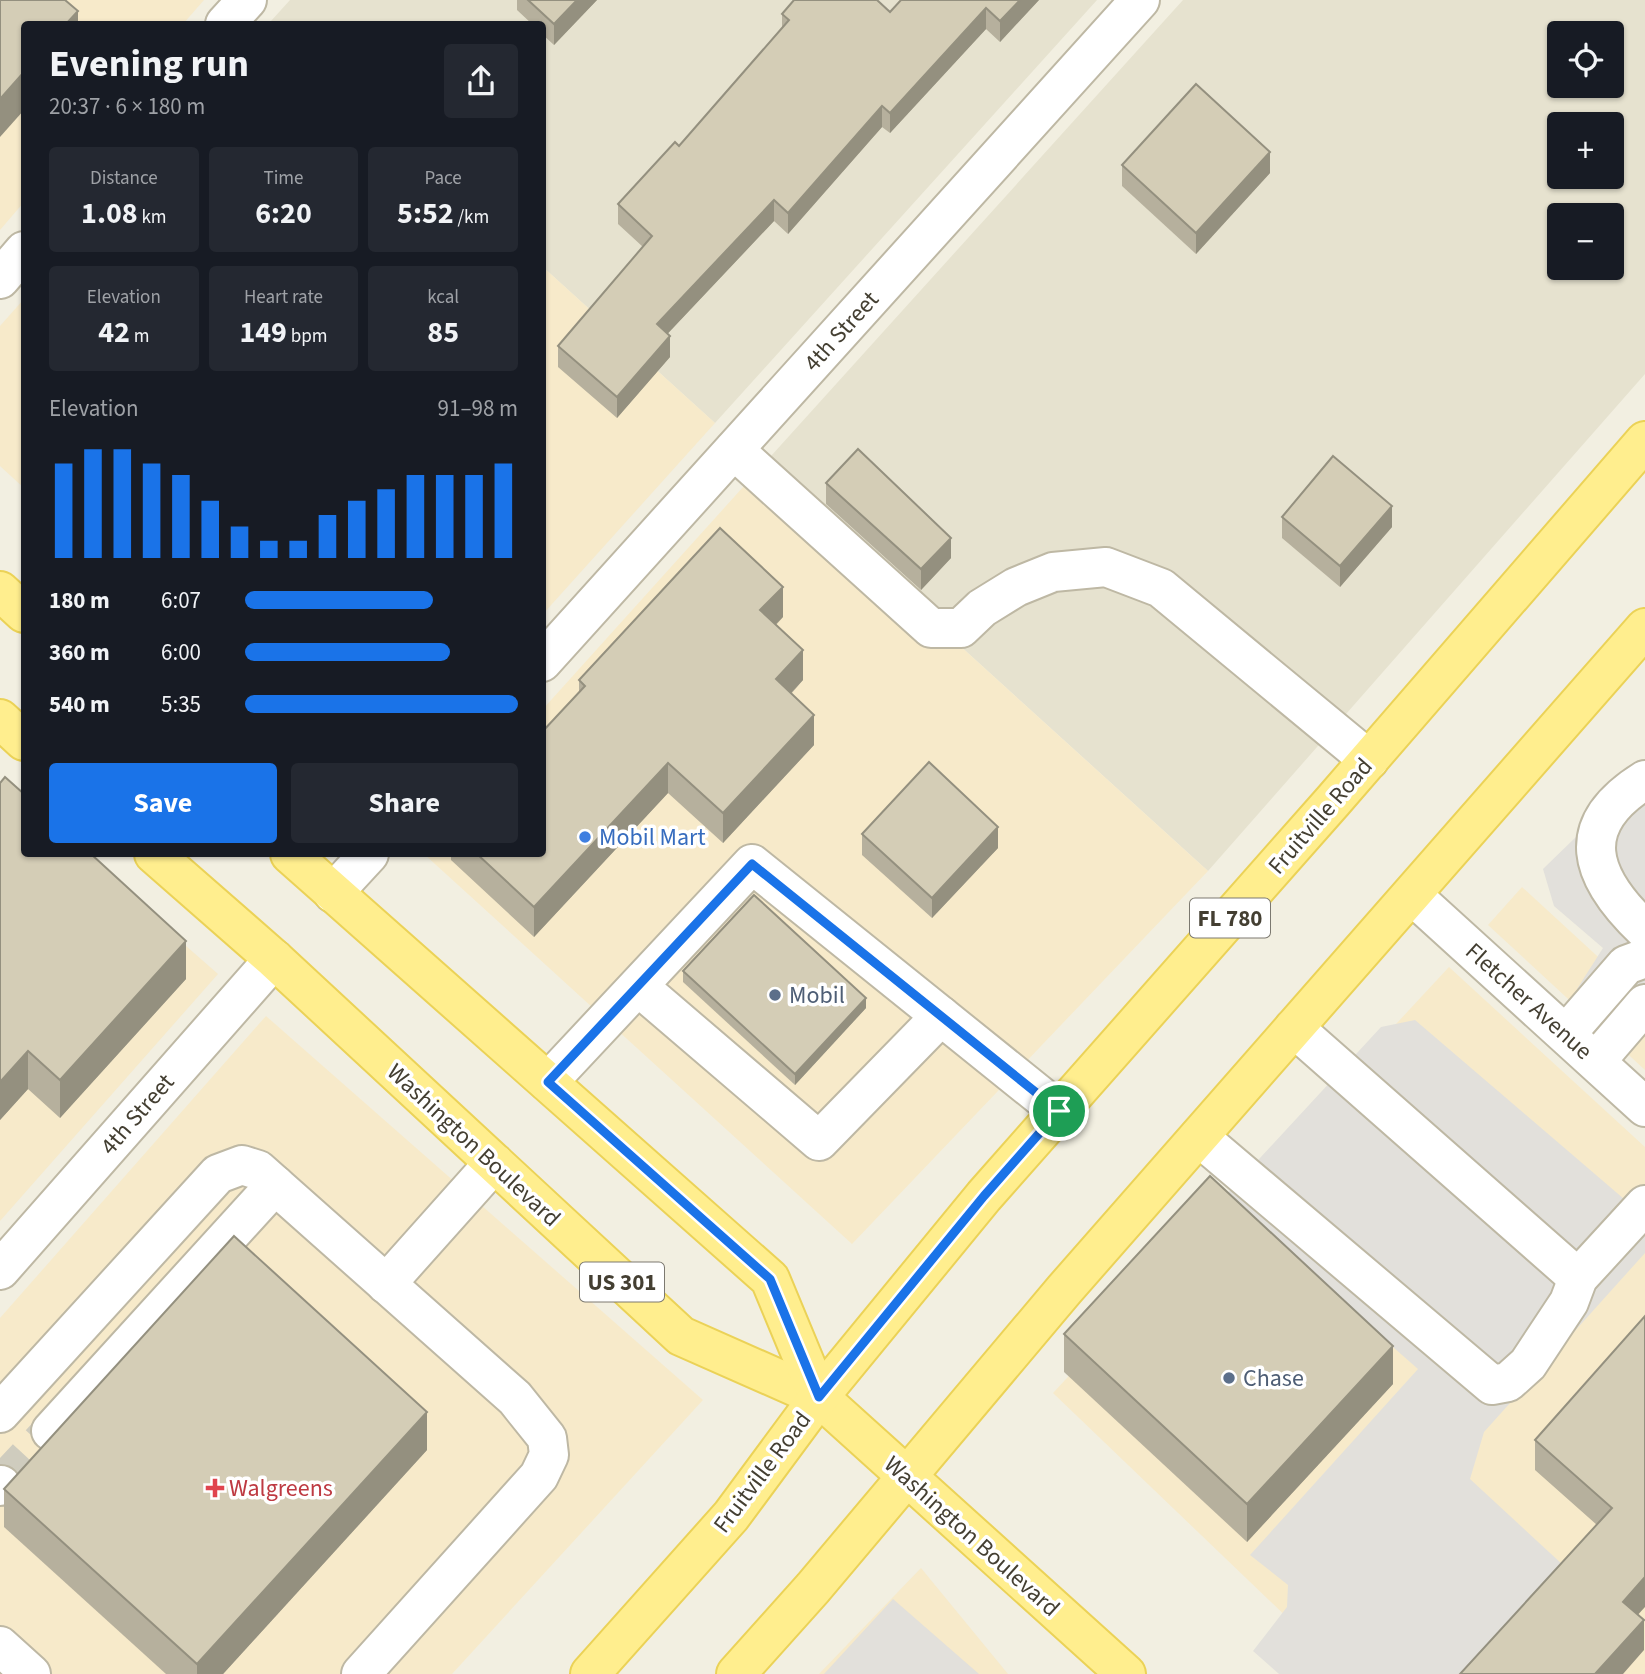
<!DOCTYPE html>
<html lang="en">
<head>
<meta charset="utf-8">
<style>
  :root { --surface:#171b24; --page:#242831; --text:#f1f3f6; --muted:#9ea1a6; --accent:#1a73e8 }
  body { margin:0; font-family:"Source Sans 3",sans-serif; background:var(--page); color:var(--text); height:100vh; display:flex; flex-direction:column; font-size:26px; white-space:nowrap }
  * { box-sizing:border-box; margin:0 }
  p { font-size:23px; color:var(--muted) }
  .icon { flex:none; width:38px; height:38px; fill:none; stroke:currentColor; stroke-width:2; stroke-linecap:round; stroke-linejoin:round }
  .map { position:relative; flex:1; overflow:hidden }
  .panel { position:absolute; left:21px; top:21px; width:525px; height:836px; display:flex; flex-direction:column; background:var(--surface); border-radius:7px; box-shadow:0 2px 5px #0004 }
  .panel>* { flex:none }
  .tools { position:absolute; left:1547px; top:21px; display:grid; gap:14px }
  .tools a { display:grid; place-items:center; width:77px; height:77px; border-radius:7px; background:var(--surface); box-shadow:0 2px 5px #0004; font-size:35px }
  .pin { position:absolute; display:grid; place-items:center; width:60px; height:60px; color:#fff; margin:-30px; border:4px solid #fff; border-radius:50%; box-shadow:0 2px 7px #0007 }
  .round { display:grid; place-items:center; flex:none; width:74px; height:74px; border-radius:7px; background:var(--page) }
  .headline { display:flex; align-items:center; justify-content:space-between; height:119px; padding:0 28px }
  h1 { font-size:38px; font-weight:700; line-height:52px }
  .figures { display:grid; grid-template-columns:repeat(3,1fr); gap:10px; height:119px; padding:7px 28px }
  .figures div { display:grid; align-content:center; border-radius:7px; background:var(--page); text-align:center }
  .figures b { font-size:30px; font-weight:700 }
  .figures small { font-size:19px; font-weight:400 }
  .figures p { font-size:19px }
  .chart { height:196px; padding:14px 28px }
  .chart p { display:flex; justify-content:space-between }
  .chart svg { width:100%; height:126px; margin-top:7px; stroke:var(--accent); stroke-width:6 }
  .button { display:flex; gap:14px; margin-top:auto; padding:14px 28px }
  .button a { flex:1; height:80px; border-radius:7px; background:var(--accent); color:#fff; font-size:28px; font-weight:700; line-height:80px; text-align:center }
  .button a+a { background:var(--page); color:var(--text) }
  ul { padding:0 28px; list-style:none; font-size:23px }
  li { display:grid; grid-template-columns:112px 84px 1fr; align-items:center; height:52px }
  li i { height:18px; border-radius:9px; background:var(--accent) }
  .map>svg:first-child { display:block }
  .residential { fill:#e6e2cf; fill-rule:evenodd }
  .commercial { fill:#f7eaca }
  .parking { fill:#e2e0db }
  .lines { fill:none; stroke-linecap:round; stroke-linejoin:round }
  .minor-tunnel { stroke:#cfccbe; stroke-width:38; stroke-dasharray:38 19; stroke-linecap:butt }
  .minor-casing { stroke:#beb8a4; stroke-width:42 }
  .major-casing { stroke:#ebd257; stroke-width:42 }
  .minor { stroke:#fff; stroke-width:38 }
  .major { stroke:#ffee8e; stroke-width:38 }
  .wall { fill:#b6b09d }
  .shaded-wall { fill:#94907f }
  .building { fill:#d4cdb6; stroke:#94907f; stroke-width:2 }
  .route-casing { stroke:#fff; stroke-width:14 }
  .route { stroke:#1a73e8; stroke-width:9 }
  .shop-dot { fill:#3f7fe0; stroke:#fff; stroke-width:2.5 }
  .service-dot { fill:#5c6f8a; stroke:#fff; stroke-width:2.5 }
  .health-dot { fill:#e0444e; stroke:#fff; stroke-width:2.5 }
  .labels { text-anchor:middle; stroke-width:7; stroke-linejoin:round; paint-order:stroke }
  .shield { fill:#fff; stroke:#7c7970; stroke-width:2 }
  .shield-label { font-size:23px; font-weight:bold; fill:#443f32 }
  .street-label { font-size:24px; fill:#443f32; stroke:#fff }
  .shop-label { font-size:24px; fill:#366cbe; stroke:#fff; text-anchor:start }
  .service-label { font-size:24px; fill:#4e5e75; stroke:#fff; text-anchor:start }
  .health-label { font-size:24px; fill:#be3a42; stroke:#fff; text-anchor:start }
</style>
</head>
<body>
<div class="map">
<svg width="1645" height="1674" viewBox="0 0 1645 1674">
  <rect width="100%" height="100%" fill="#f2efe1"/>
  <g class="residential">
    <path d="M 290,0 L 1097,0 L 715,423 L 543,267 L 542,24 L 275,24 L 271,21 Z"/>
    <path d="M 1183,0 L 1645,0 L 1645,374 L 1208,871 L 762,466 ZM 1559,33 L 1612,33 L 1612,86 L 1559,86 ZM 1559,124 L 1612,124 L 1612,177 L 1559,177 ZM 1559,215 L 1612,215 L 1612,268 L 1559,268 Z"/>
  </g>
  <g class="commercial">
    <path d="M 0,0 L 204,0 L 183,24 L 24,24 L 24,202 L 0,230 Z"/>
    <path d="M 543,267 L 715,423 L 543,614 Z"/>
    <path d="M 24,299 L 24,488 L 0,466 L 0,326 Z"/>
    <path d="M 762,466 L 1208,871 L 852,1244 L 424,854 L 542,854 L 543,709 Z"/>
    <path d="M 0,783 L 24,804 L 24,854 L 81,854 L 218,974 L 0,1221 Z"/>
    <path d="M 1522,887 L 1645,1000 L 1645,1070 L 1488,925 Z"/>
    <path d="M 1449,967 L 1645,1147 L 1645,1674 L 1346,1674 L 1053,1393 Z"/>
    <path d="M 266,1016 L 703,1400 L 452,1674 L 0,1674 L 0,1318 Z"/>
    <path d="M 921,1568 L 1008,1674 L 819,1674 Z"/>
  </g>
  <g class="parking">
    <path d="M 1645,770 L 1645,1027 L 1635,1036 L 1577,989 L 1603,948 L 1554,906 L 1543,869 Z"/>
    <path d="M 1415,1020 L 1645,1217 L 1645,1253 L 1484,1432 L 1470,1479 L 1575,1576 L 1486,1674 L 1279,1674 L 1253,1651 L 1287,1607 L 1288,1585 L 1250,1555 L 1418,1369 L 1223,1198 L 1381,1027 Z"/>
    <path d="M 893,1599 L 979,1674 L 824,1674 Z"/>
  </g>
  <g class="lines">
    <path class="minor-tunnel" d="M 1,1485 L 51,1431"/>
    <defs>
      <g id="minor">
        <path d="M 225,24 L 247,0"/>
        <path d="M 0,279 L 24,251"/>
        <path d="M 734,450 L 931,628 L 961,628 L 982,608 L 1016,587 L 1053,572 L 1106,567 L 1161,588 L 1369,760"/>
        <path d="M 542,662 L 1140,0"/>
        <path d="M 1645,780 C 1571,826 1589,877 1645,930"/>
        <path d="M 333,893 L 369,854"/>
        <path d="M 1413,896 L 1645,1107"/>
        <path d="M 639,987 L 819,1141 L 941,1016"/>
        <path d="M 1294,1028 L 1578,1278"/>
        <path d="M 1566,1034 L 1626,965 L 1645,958"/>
        <path d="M 1596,1061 L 1645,1004"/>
        <path d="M 548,1082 L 752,864 L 1059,1111"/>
        <path d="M 1199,1137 L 1492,1385 L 1508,1382 L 1528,1364 L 1569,1302 L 1578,1278 L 1645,1205"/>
        <path d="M 0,1270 L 274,959"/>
        <path d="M 386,1284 L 494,1163"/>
        <path d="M 0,1413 L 218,1174 L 242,1165 L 258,1170 L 515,1398 L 547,1438 L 549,1455 L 539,1476 L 361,1674"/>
        <path d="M 51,1431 L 275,1185"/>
        <path d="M 0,1486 L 1,1485"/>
        <path d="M 0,1646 L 31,1674"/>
      </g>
      <g id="major">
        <path d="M 0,591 L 24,613"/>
        <path d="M 0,719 L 24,741"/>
        <path d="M 154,854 L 274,959 L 681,1336 L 819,1397 L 1126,1674"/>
        <path d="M 290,854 L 770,1279 L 819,1397"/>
        <path d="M 590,1674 L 731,1516 L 819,1397 L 984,1196 L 1333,801 L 1645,441"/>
        <path d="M 736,1674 L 813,1588 L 1064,1290 L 1645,628"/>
      </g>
    </defs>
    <use href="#minor" class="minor-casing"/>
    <use href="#major" class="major-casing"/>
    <use href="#minor" class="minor"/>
    <use href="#major" class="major"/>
  </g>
  <g class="wall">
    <path d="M 517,0 L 597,0 L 554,45 L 542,34 L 542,24 L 532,24 L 517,10 Z"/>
    <path d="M 901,0 L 1039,0 L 1000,42 L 986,29 L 890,133 L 882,127 L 788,234 L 774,221 L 667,334 L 670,357 L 617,418 L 558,367 L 558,346 L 643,247 L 618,224 L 618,204 L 679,146 L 782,29 L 782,14 L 890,12 Z"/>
    <path d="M 1122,165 L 1270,173 L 1196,254 L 1122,186 Z"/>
    <path d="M 826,483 L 951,558 L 921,590 L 826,504 Z"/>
    <path d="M 1282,517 L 1392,527 L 1340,587 L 1282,538 Z"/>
    <path d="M 783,617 L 776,625 L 803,680 L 791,694 L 814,745 L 723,843 L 668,793 L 534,937 L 451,860 L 451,854 L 542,854 L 579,692 L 579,680 Z"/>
    <path d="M 0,783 L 186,979 L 60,1118 L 28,1089 L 0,1120 Z"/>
    <path d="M 862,834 L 998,848 L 932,918 L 862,855 Z"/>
    <path d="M 683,971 L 866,1008 L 795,1085 L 683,982 Z"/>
    <path d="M 1645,1316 L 1638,1615 L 1644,1650 L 1597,1525 L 1535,1470 L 1535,1440 Z"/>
    <path d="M 1064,1334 L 1393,1384 L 1247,1542 L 1064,1372 Z"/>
    <path d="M 427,1450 L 223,1674 L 166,1674 L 4,1527 L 4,1489 Z"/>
  </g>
  <g class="shaded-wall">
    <path d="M 577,0 L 597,0 L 554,45 L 554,24 Z"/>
    <path d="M 1020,0 L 1039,0 L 1000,42 L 1000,21 Z"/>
    <path d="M 986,8 L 986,29 L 890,133 L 890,113 Z"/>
    <path d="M 78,11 L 78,24 L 66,24 Z"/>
    <path d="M 24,72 L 24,110 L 0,137 L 0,99 Z"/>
    <path d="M 882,106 L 882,127 L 788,234 L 788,213 Z"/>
    <path d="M 1270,152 L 1270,173 L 1196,254 L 1196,233 Z"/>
    <path d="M 774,200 L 774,221 L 657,345 L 657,324 Z"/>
    <path d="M 670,336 L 670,357 L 617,418 L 617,397 Z"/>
    <path d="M 1392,506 L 1392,527 L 1340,587 L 1340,566 Z"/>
    <path d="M 951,538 L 951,558 L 921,590 L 921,569 Z"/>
    <path d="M 783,587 L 783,617 L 760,640 L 760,610 Z"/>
    <path d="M 803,650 L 803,680 L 776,709 L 776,679 Z"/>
    <path d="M 814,715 L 814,745 L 723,843 L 723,813 Z"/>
    <path d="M 668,763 L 668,793 L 534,937 L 534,907 Z"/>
    <path d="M 998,827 L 998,848 L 932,918 L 932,898 Z"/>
    <path d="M 186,941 L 186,979 L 60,1118 L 60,1080 Z"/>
    <path d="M 866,998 L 866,1008 L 795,1085 L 795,1074 Z"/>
    <path d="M 28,1051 L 28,1089 L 0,1120 L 0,1082 Z"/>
    <path d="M 1393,1346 L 1393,1384 L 1247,1542 L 1247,1504 Z"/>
    <path d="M 427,1412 L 427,1450 L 223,1674 L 197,1674 L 197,1664 Z"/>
    <path d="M 1645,1577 L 1645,1607 L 1623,1631 L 1623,1602 Z"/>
    <path d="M 1644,1620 L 1644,1650 L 1623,1674 L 1595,1674 Z"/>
  </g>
  <g class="building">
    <path d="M 0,0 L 65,0 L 78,11 L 66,24 L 24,24 L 24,72 L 0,99 Z"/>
    <path d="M 528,0 L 577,0 L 554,24 Z"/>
    <path d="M 794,0 L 877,0 L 890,12 L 901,0 L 1020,0 L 1000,21 L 986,8 L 890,113 L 882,106 L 788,213 L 774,200 L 657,324 L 670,336 L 617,397 L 558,346 L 652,236 L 618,204 L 675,142 L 679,146 L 789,20 L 782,14 Z"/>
    <path d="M 1196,84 L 1270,152 L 1196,233 L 1122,165 Z"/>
    <path d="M 858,449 L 951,538 L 921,569 L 826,483 Z"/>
    <path d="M 1333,456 L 1392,506 L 1340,566 L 1282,517 Z"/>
    <path d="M 720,528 L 783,587 L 760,610 L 803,650 L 776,679 L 814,715 L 723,813 L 668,763 L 534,907 L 477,854 L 542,854 L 542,732 L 585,686 L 579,680 Z"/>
    <path d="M 929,762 L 998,827 L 932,898 L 862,834 Z"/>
    <path d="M 5,777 L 24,794 L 24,854 L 91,854 L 186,941 L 60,1080 L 28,1051 L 0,1082 L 0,783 Z"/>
    <path d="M 754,895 L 866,998 L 795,1074 L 683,971 Z"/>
    <path d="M 1210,1176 L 1393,1346 L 1247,1504 L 1064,1334 Z"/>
    <path d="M 234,1236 L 427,1412 L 197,1664 L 4,1489 Z"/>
    <path d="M 1645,1316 L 1645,1577 L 1623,1602 L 1644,1620 L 1595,1674 L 1460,1674 L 1612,1508 L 1535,1440 Z"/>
  </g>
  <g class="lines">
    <defs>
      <path id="route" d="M 752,864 L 1059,1111 L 984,1196 L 819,1397 L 770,1279 L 548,1082 Z"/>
    </defs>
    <use href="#route" class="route-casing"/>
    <use href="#route" class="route"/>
  </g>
  <circle class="shop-dot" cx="585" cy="837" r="7"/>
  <g class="service-dot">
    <circle cx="775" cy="995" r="7"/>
    <circle cx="1229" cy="1378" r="7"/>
  </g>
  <path class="health-dot" d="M211.5 1477.5h7v7h7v7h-7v7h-7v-7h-7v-7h7z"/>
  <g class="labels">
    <g class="shield">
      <rect x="1190" y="898.5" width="80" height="39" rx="5"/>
      <rect x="580" y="1262.5" width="84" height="39" rx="5"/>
    </g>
    <g class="shield-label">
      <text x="1230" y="926">FL 780</text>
      <text x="622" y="1290">US 301</text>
    </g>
    <g class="street-label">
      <text transform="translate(841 331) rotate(-48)" y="8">4th Street</text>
      <text transform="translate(1320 816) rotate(-49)" y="8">Fruitville Road</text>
      <text transform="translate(1529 1001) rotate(42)" y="8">Fletcher Avenue</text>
      <text transform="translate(137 1114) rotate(-49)" y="8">4th Street</text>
      <text transform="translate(474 1145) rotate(43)" y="8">Washington Boulevard</text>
      <text transform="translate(762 1472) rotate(-53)" y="8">Fruitville Road</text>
      <text transform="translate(972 1536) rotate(42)" y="8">Washington Boulevard</text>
    </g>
    <g class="shop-label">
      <text x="599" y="845">Mobil Mart</text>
    </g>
    <g class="service-label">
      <text x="789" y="1003">Mobil</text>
      <text x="1243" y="1386">Chase</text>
    </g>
    <g class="health-label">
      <text x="229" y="1496">Walgreens</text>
    </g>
  </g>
</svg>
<div class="tools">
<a><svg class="icon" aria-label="locate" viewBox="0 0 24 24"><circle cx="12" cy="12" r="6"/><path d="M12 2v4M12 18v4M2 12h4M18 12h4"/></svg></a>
<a>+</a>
<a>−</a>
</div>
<div class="pin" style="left:1059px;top:1111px;background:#1e9e55"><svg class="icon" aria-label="arrive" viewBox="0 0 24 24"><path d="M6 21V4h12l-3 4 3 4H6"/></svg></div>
<section class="panel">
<div class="headline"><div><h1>Evening run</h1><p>20:37 · 6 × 180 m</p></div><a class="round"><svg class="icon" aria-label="share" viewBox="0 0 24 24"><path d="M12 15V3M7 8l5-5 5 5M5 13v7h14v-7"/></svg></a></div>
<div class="figures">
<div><p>Distance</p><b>1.08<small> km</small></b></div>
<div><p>Time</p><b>6:20</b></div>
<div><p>Pace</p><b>5:52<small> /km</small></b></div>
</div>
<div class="figures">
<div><p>Elevation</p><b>42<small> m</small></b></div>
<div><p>Heart rate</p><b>149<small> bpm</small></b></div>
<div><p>kcal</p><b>85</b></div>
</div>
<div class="chart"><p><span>Elevation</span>91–98 m</p>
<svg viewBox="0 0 160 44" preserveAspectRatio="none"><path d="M5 44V11M15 44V6M25 44V6M35 44V11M45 44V15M55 44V24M65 44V33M75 44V38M85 44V38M95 44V29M105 44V24M115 44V20M125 44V15M135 44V15M145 44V15M155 44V11"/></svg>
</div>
<ul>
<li><b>180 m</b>6:07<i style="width:69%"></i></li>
<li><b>360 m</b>6:00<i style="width:75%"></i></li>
<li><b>540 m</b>5:35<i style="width:100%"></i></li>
</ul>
<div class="button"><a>Save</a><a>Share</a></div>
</section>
</div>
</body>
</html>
